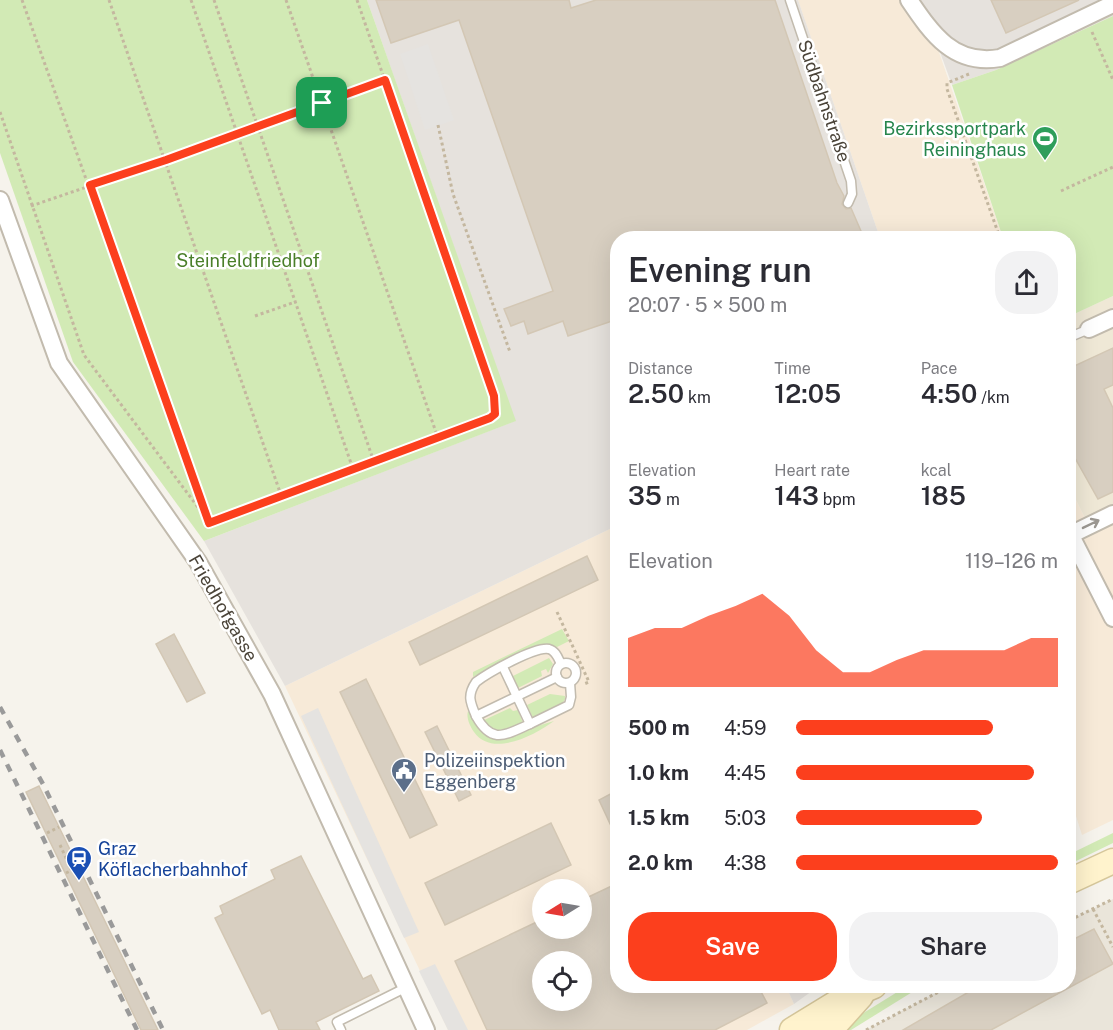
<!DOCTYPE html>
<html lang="en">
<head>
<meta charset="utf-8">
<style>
  :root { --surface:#fff; --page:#f2f2f3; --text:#2b2b33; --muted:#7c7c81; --accent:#fc3f1d }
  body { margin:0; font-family:"Public Sans",sans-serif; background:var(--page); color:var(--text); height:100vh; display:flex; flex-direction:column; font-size:22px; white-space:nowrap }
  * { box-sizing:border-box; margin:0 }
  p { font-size:20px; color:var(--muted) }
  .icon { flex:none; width:33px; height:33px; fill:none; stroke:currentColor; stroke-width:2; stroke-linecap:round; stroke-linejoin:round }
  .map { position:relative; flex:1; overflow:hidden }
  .drawer { position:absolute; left:610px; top:231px; width:466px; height:762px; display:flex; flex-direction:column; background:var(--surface); border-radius:24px; box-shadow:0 6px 24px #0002 }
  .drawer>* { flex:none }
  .needle { width:39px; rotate:259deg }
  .fabs { position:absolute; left:532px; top:879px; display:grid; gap:12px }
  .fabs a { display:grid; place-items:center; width:60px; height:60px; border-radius:50%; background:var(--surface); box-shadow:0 6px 24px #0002; font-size:30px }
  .pin { position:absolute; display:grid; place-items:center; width:51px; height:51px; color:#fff; margin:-26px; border-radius:12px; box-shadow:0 3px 9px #0006 }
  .round { display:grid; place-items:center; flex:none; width:63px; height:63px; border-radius:24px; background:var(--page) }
  .overview { display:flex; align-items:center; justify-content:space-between; height:102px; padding:0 18px }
  h1 { font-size:33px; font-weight:600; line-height:45px }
  .stats { display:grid; grid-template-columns:repeat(3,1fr); gap:9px; height:102px; padding:6px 18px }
  .stats div { display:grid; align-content:center }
  .stats b { font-size:26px; font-weight:600 }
  .stats small { font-size:16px; font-weight:400 }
  .stats p { font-size:16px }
  .chart { height:168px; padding:12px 18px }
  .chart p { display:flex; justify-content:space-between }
  .chart svg { width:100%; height:108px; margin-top:6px; fill:var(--accent); opacity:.7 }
  .button { display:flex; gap:12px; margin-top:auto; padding:12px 18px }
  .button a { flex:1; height:69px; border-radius:24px; background:var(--accent); color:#fff; font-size:24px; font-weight:600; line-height:69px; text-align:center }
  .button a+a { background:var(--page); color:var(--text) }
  ul { padding:0 18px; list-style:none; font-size:20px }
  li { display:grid; grid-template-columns:96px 72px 1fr; align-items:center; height:45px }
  li i { height:15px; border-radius:8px; background:var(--accent) }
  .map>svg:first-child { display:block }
  .residential { fill:#eae5da }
  .commercial { fill:#f7ead8; fill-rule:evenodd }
  .industrial { fill:#e6e2dd }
  .education { fill:#efe8d6 }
  .green { fill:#d2eab5 }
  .parking { fill:#e5e3e0 }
  .building { fill:#d8cfc1; stroke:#d3c7b4; stroke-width:1.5; fill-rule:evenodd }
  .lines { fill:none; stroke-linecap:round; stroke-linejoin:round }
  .lane-casing { stroke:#c2bbae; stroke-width:11 }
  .street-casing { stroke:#c2bbae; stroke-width:20 }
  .secondary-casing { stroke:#d6c79b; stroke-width:27 }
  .path { stroke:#c4b79f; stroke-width:3; stroke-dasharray:3 3; stroke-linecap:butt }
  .lane { stroke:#fff; stroke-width:8 }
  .street { stroke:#fff; stroke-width:16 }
  .secondary { stroke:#fff3cd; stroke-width:24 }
  .rail { stroke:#9a9a9a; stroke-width:4.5; stroke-dasharray:8 8; stroke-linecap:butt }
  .oneway { stroke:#9c9892 }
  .route-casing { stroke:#fff; stroke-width:12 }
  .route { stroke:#fc3f1d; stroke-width:8 }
  .labels { text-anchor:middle; stroke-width:5; stroke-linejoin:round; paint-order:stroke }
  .street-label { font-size:18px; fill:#4b4439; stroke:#fff }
  .leisure-label { font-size:18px; fill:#27864d; stroke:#fff; text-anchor:end }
  .park-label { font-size:18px; fill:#4a7f2a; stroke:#fff }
  .service-label { font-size:18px; fill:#4e5e75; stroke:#fff; text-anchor:start }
  .transit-label { font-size:18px; fill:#164399; stroke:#fff; text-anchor:start }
</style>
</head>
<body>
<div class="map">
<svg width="1113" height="1030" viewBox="0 0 1113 1030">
  <rect width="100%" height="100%" fill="#f6f3ec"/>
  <path class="residential" d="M 1113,899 L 1113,1030 L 866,1030 L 949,986 L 1070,986 L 1070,920 Z"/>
  <g class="commercial">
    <path d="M 798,0 L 921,0 L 1003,238 L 880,238 Z"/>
    <path d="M 1070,488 L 1089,526 L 1113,514 L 1113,820 L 1082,835 L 1070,797 Z"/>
    <path d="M 618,525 L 618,986 L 786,986 L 794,1004 L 747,1030 L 448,1030 L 285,686 ZM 543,890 L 582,890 L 582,928 L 543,928 ZM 543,962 L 582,962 L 582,1000 L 543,1000 Z"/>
  </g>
  <g class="industrial">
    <path d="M 367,0 L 798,0 L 880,238 L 618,238 L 618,525 L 285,686 L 204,541 L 515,421 Z"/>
    <path d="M 921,0 L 1113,0 L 1113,16 L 996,70 L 952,85 Z"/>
    <path d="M 786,986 L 819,986 L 794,1004 Z"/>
  </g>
  <path class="education" d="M 1113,296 L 1113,514 L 1089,526 L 1070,488 L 1070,316 Z"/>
  <g class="green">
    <path d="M 0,0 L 367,0 L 516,421 L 204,541 L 73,362 L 0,153 Z"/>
    <path d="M 1113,16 L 1113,296 L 1070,316 L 1070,238 L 1003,238 L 952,85 L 996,70 Z"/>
    <path d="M 562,629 L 569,641 L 557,647 C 534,638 495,666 473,677 L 473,672 Z"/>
    <path d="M 549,658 L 553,664 L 548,673 L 546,669 L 541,671 L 542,676 L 518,688 L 513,676 Z"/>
    <path d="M 550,694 L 565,696 L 565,699 L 562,704 L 533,718 L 527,705 Z"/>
    <path d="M 510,708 L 513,711 L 518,710 L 523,723 L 505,732 L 494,732 L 482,721 Z"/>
    <path d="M 468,711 L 484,733 L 497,738 L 554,721 C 535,735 492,758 474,732 C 470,726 466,718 468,711 Z"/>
    <path d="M 1113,833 L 1113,843 L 1070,864 L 1070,854 Z"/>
    <path d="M 907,986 L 922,986 L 851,1030 L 836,1030 Z"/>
  </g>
  <g class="parking">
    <path d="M 428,44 L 454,120 L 425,130 L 400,54 Z"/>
    <path d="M 318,708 L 419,932 L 404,938 L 301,716 Z"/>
    <path d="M 435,964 L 468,1030 L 448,1030 L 419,971 Z"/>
  </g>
  <g class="building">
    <path d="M 376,0 L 569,0 L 571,8 L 596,0 L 775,0 L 837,183 L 844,196 L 842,204 L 846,209 L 851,208 L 864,238 L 618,238 L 618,319 L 568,336 L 563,321 L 528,334 L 524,321 L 511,326 L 504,309 L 553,291 L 459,20 L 391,43 Z"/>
    <path d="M 991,0 L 1079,0 L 1006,33 Z"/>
    <path d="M 1113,348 L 1113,385 L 1104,389 L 1113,408 L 1113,492 L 1098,499 L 1070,449 L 1070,368 Z"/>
    <path d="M 587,556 L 598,580 L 420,665 L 409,642 Z"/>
    <path d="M 174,634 L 205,693 L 187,702 L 156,644 Z"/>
    <path d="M 366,679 L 437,825 L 410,838 L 340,692 Z"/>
    <path d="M 437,726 L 471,795 L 459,801 L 425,732 Z"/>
    <path d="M 39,786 L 59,827 L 158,1030 L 141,1030 L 26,792 Z"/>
    <path d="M 618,790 L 618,841 L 599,800 Z"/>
    <path d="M 551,823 L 571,865 L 445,925 L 425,883 Z"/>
    <path d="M 301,856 L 363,979 L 371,975 L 379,991 L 316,1022 L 320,1030 L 279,1030 L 270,1010 L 262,1014 L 215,918 L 223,914 L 220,906 L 275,879 L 271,870 Z"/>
    <path d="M 618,883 L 618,986 L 758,986 L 767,1003 L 715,1030 L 487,1030 L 455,961 L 543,919 L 543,928 L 582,928 L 582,900 ZM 543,962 L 582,962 L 582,1000 L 543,1000 Z"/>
    <path d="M 1094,929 L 1113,964 L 991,1030 L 903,1030 L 979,986 L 1070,986 L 1070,941 Z"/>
  </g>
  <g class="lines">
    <defs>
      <g id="lane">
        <path d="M 790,0 L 851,181 L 852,194 L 848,203"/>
        <path d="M 1070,337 L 1089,329"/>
        <circle cx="566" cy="673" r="10"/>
        <path d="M 503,667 L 530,724 L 569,705 L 571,697 L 570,683"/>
        <path d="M 557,677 L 476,716 C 470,702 467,695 476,682 C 488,673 535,646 549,649 C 556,651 558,658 561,664"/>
        <path d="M 476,716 C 492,745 505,735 530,724"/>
        <path d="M 341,1030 L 337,1022 L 405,988"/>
      </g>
      <g id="street">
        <path d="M 909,0 C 932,34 954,66 1000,58 L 1113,4"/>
        <path d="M 0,200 L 59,363 L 198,562 L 272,694 L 426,1030"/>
        <path d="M 1089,329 L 1113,318"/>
        <path d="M 1070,534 L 1113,618"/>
        <path d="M 1070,535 L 1113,514"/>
      </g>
      <g id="secondary">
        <path d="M 1070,881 L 1113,861"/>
        <path d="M 792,1030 L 841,1000 L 874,986"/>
        <path d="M 826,1030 L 835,1025 L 861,996"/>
      </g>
    </defs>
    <use href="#lane" class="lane-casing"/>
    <use href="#street" class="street-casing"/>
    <use href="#secondary" class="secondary-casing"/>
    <g class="path">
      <path d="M 22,0 L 209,523 L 490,418 L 495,414 L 494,396 L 357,0"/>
      <path d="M 109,0 L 282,498"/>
      <path d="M 191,0 L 353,469"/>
      <path d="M 214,0 L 374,462"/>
      <path d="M 286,0 L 438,438"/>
      <path d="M 1092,32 L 1113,80"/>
      <path d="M 969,74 L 947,83 L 947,89 L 1000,238"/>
      <path d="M 0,112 L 84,355 L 206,518"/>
      <path d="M 438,125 L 453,194 L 510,352"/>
      <path d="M 1061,191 L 1113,167"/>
      <path d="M 31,206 L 166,160 L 385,80"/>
      <path d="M 255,316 L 295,302"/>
      <path d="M 557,612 L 589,682 L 584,684"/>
      <path d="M 47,833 L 59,827"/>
      <path d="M 60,845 L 72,871"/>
      <path d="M 66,873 L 79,867"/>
      <path d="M 1093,909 L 1113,947"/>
      <path d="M 1070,920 L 1113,899"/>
      <path d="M 866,1030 L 950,986"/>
    </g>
    <use href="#lane" class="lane"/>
    <use href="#street" class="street"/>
    <use href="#secondary" class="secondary"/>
    <g class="rail">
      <path d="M 0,707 L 43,784 L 163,1030"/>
      <path d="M 0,750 L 137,1030"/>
    </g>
  </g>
  <defs><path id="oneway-shaft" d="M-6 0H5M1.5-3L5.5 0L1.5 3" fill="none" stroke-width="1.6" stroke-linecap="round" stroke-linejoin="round" transform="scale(1.5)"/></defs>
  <use class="oneway" href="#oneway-shaft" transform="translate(1091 524) rotate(-26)"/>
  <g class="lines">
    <defs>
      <path id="route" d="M 385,80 L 494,396 L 495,414 L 490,418 L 209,523 L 90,185 L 166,160 Z"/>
    </defs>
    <use href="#route" class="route-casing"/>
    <use href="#route" class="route"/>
  </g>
  <defs>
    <symbol id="stadium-pin" viewBox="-11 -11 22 30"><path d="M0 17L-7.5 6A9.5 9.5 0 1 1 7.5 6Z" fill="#2e9e5b" stroke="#fff"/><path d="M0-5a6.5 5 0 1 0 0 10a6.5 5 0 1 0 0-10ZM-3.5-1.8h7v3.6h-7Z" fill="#fff"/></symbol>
    <symbol id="civic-pin" viewBox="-11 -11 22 30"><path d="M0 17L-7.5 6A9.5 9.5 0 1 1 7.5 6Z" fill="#5c6f8a" stroke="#fff"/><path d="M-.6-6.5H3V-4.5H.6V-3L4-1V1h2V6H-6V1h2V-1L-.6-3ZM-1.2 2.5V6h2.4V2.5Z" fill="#fff"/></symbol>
    <symbol id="station-pin" viewBox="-11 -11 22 30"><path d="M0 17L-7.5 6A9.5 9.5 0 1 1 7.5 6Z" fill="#1a4fb4" stroke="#fff"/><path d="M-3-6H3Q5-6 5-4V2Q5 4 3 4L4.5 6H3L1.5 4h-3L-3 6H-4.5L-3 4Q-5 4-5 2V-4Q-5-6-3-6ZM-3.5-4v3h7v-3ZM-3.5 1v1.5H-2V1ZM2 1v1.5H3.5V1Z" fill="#fff"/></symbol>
  </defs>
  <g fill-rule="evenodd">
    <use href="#stadium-pin" x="1030" y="124" width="30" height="40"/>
    <use href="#civic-pin" x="389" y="756" width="30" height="40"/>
    <use href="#station-pin" x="64" y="844" width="30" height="40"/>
  </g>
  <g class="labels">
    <g class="street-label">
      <text transform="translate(824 101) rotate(71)" y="6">Südbahnstraße</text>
      <text transform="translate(223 608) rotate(60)" y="6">Friedhofgasse</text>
    </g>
    <g class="leisure-label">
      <text x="1026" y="135">Bezirkssportpark<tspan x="1026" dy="21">Reininghaus</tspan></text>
    </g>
    <g class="park-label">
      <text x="248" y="267">Steinfeldfriedhof</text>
    </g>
    <g class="service-label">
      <text x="424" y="767">Polizeiinspektion<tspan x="424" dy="21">Eggenberg</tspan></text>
    </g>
    <g class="transit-label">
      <text x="98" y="855">Graz<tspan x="98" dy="21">Köflacherbahnhof</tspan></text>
    </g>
  </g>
</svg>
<div class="fabs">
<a><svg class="needle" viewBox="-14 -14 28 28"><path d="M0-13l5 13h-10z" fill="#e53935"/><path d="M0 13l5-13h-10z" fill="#7c7c81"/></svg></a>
<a><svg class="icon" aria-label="locate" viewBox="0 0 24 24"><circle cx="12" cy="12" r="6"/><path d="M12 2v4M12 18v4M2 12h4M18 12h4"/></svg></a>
</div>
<div class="pin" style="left:322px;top:103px;background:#1e9e55"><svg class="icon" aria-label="arrive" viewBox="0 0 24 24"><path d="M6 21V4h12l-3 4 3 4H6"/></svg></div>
<section class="drawer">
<div class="overview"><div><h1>Evening run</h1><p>20:07 · 5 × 500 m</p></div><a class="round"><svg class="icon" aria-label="share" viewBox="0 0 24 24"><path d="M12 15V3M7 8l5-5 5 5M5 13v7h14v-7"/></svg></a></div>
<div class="stats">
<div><p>Distance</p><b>2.50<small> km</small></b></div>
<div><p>Time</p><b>12:05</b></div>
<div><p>Pace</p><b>4:50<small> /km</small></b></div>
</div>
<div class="stats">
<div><p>Elevation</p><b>35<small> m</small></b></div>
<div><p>Heart rate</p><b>143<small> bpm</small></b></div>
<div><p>kcal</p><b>185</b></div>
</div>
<div class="chart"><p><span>Elevation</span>119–126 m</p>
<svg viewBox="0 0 160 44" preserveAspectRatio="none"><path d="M0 44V24L10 20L20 20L30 15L40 11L50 6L60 15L70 29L80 38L90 38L100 33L110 29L120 29L130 29L140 29L150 24L160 24V44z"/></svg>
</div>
<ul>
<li><b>500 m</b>4:59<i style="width:75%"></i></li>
<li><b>1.0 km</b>4:45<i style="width:91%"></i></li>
<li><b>1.5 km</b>5:03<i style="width:71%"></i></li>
<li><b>2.0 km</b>4:38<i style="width:100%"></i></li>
</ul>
<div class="button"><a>Save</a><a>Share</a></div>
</section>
</div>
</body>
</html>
